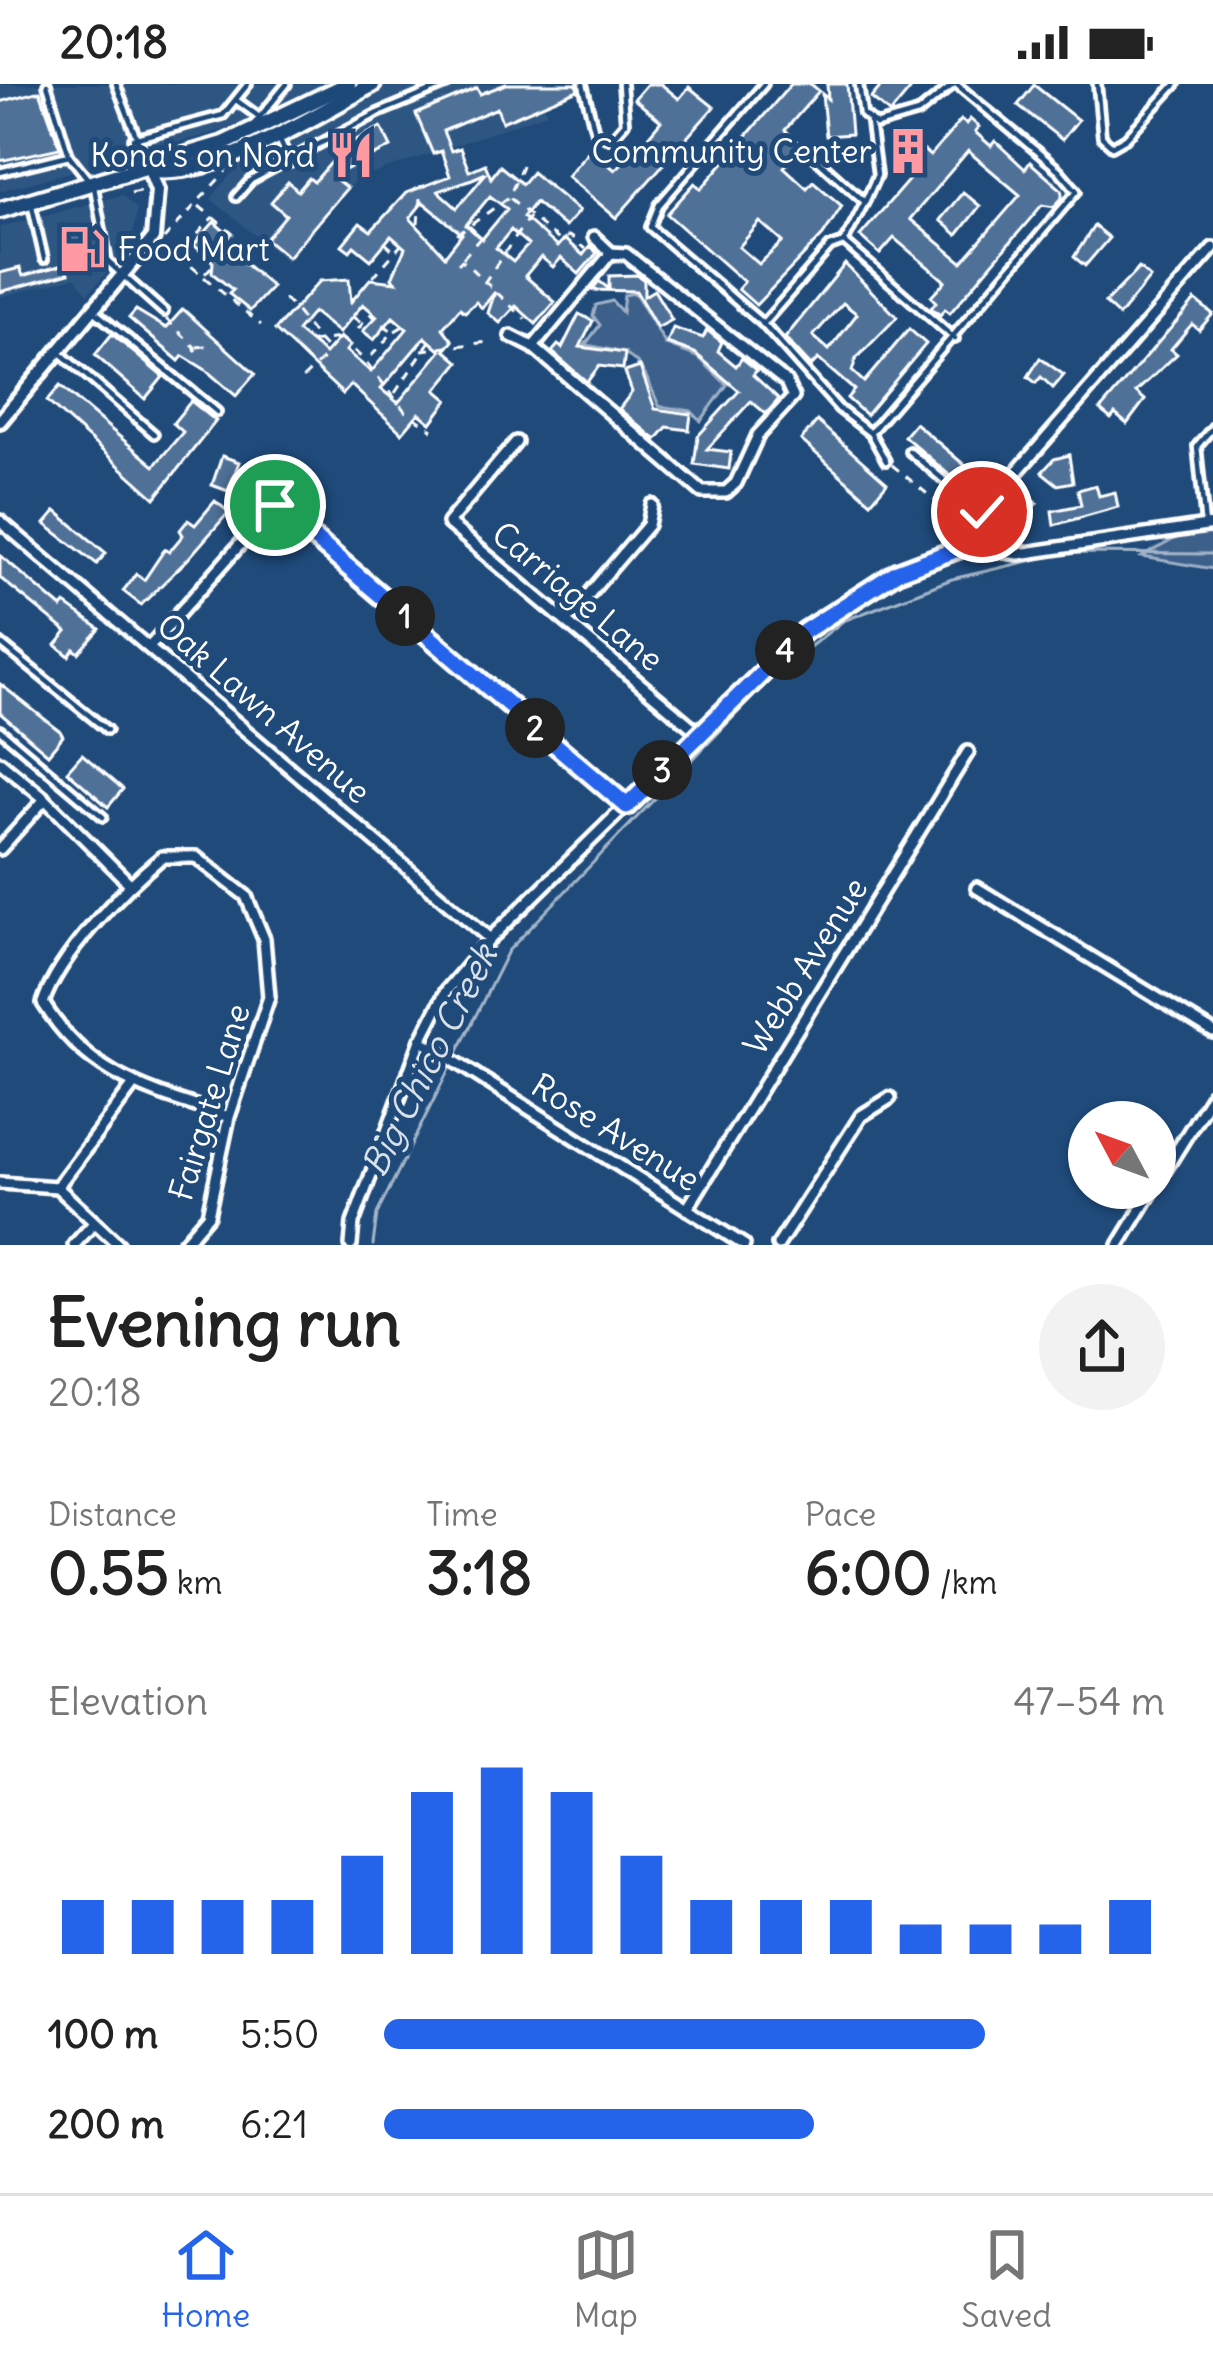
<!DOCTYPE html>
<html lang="en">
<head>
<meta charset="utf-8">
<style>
  :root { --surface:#fff; --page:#f2f2f2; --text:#222; --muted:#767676; --line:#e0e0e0; --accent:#2563eb }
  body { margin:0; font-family:Delius,sans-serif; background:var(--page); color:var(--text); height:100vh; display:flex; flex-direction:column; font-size:45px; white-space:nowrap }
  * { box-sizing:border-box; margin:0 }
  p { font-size:39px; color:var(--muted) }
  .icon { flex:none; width:66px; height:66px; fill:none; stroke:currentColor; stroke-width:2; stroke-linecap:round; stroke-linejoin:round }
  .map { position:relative; height:1161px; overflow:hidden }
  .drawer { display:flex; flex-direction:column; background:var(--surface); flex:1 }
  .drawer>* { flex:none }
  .needle { width:78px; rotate:311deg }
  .buttons { position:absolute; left:1068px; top:1017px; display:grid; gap:24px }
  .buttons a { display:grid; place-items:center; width:108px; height:108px; border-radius:50%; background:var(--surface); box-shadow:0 3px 9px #0004; font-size:60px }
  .pin { position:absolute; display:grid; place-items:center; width:102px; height:102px; color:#fff; margin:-51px; border:6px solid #fff; border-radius:50%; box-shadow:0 3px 12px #0007 }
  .km { position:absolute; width:60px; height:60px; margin:-30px; border-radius:50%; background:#222; color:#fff; font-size:33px; line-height:60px; text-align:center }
  .round { display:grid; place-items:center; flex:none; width:126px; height:126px; border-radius:63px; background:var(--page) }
  .head { display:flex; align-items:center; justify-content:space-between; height:204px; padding:0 48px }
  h1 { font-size:66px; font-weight:700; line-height:90px }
  .stats { display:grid; grid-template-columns:repeat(3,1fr); gap:18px; height:204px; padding:12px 48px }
  .stats div { display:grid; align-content:center }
  .stats b { font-size:60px; font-weight:700 }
  .stats small { font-size:33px; font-weight:400 }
  .stats p { font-size:33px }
  .chart { height:336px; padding:24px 48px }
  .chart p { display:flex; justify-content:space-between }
  .chart svg { width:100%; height:216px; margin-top:12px; stroke:var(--accent); stroke-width:6 }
  ul { padding:0 48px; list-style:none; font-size:39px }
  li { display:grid; grid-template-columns:192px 144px 1fr; align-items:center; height:90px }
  li i { height:30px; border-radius:15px; background:var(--accent) }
  .status { display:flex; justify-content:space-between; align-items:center; height:84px; padding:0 60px; background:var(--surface); direction:ltr }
  .status svg { height:33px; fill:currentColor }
  .dock { display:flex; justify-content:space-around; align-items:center; height:168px; border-top:3px solid var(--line); background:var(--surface); font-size:33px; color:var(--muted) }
  .dock a { display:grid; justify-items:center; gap:6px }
  .dock .on { color:var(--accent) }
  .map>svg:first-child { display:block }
  .built { fill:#2e5683 }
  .green { fill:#3c618b; stroke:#9eb0c5; stroke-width:3 }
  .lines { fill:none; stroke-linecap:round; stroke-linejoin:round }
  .stream { stroke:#a3b5c8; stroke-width:3 }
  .building { fill:#507197; stroke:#fff; stroke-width:3; fill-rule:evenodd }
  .service-casing { stroke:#fff; stroke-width:14 }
  .minor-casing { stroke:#fff; stroke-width:18 }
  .tertiary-casing { stroke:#fff; stroke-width:20 }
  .primary-casing { stroke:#fff; stroke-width:22 }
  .path { stroke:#fff; stroke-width:3; stroke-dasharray:9 9; stroke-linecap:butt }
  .service { stroke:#1f4a7a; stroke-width:4.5 }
  .minor { stroke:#1f4a7a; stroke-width:9 }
  .tertiary { stroke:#1f4a7a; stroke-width:10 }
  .primary { stroke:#1f4a7a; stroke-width:14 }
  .route-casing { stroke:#fff; stroke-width:24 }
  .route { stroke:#2563eb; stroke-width:15 }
  .labels { text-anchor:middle; stroke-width:10; stroke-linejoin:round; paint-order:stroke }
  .poi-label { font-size:33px; fill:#fff; stroke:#1f4a7a; text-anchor:end }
  .street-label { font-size:33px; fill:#fff; stroke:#1f4a7a }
  .water-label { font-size:36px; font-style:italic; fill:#d8e0e8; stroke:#1f4a7a }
</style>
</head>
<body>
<div class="status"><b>20:18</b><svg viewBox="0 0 49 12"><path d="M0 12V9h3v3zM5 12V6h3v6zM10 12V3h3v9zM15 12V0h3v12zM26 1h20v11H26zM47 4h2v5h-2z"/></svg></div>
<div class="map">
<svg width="1213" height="1161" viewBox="0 0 1213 1161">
  <rect width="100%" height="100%" fill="#1f4a7a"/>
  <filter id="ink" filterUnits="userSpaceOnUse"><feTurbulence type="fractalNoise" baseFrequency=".00833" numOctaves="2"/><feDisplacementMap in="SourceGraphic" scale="24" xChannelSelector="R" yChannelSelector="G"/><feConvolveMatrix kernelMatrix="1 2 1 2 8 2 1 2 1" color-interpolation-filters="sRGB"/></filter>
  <g filter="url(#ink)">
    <g class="built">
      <path d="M 0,0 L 332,0 L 246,40 L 0,107 Z"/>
      <path d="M 387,0 L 536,0 L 547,29 L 355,96 L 287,178 L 211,115 L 243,75 Z"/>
      <path d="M 122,111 L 137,125 L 131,161 L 88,210 L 75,193 L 0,213 L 0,143 Z"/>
    </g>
    <g class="green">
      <path d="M 635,209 L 666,261 L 698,273 L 727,301 L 701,337 L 691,327 L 659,322 C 639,274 637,269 585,261 L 600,241 L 593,232 L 596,221 L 612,217 L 622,228 L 624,211 Z"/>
      <path d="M 1185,449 L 1213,450 L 1213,485 L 1142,473 Z"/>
    </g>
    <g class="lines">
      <g class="stream">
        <path d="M 455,973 L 508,867 L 775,590 L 843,537 L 952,495 L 1064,469 L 1213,470"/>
        <path d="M 373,1161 L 377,1130 L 451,981"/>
      </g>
    </g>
    <g class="building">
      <path d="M 506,0 L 576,0 L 578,6 L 502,38 L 497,24 L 443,47 L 451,67 L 460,64 L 469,87 L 485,80 L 491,94 L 500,82 L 522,100 L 532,88 L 579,127 L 565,143 L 535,118 L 523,133 L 557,163 L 564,155 L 583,171 L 590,162 L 597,169 L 579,190 L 561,174 L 553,183 L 541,173 L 525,192 L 555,218 L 536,240 L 516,222 L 500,239 L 488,229 L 495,208 L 482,224 L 476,218 L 465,228 L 460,224 L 443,244 L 453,257 L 445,266 L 459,278 L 436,306 L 448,316 L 431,339 L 419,329 L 402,349 L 351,301 L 343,310 L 275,246 L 320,197 L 349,195 L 351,218 L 370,195 L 396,198 L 392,194 L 405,164 L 391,152 L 371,176 L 354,162 L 350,167 L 342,161 L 360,139 L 371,147 L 406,109 L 450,92 L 441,67 L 433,70 L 416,30 L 477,4 L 480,10 ZM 486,89 L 457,124 L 438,107 L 472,95 ZM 490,112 L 507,125 L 482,155 L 466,141 ZM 423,118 L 462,150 L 445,172 L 410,134 ZM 511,146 L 528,161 L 513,178 L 496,164 ZM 363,220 L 377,232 L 363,247 L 374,256 L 393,233 L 407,245 L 371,288 L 346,267 L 350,261 L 340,253 L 325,270 L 297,247 L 313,228 L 339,249 ZM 425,253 L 441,267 L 398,319 L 381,305 Z"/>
      <path d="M 647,0 L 661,0 L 679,15 L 689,3 L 714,23 L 616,134 L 567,92 L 590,65 L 615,86 L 641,61 L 661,37 L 634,15 Z"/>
      <path d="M 791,0 L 811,0 L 819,7 L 785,46 L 802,61 L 784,83 L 807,104 L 813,97 L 842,122 L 823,151 L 756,221 L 738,205 L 744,198 L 667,130 L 695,99 L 701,105 ZM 760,138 L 783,158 L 759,180 L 739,163 Z"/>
      <path d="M 827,0 L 847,0 L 851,50 L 826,52 L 822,10 L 828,15 Z"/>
      <path d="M 883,0 L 915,0 L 890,30 L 871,14 Z"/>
      <path d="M 1034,1 L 1078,36 L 1062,56 L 1018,21 Z"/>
      <path d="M 40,7 L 60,64 L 0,77 L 0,18 Z"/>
      <path d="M 970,35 L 979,43 L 975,48 L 991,62 L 995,57 L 1025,85 L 1030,78 L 1062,106 L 1062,114 L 1054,123 L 1042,121 L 950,229 L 945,225 L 940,231 L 931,224 L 936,218 L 931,213 L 945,197 L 894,154 L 880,170 L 860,152 L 919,84 L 898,67 L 908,53 L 930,72 L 961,36 L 966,40 ZM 968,67 L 1020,111 L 962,178 L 910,135 Z"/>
      <path d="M 381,43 L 391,63 L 345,86 L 337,96 L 347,104 L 288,173 L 266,155 L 286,131 L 271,118 L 288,98 L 298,107 L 309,94 L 314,98 L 337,72 L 335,67 Z"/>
      <path d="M 963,108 L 980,122 L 957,151 L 940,136 Z"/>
      <path d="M 214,138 L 230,152 L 223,161 L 272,203 L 250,227 L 229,210 L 233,206 L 212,189 L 213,178 L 194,161 Z"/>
      <path d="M 1094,142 L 1109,154 L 1085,182 L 1074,173 Z"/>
      <path d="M 88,146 L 97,178 L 76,184 L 67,152 Z"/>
      <path d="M 66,180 L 69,189 L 0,208 L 0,189 L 20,184 L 23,192 Z"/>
      <path d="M 845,180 L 897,233 L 856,275 L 852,287 L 864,298 L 909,245 L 926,260 L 866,331 L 847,314 L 854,306 L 818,275 L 811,282 L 785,254 ZM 843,219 L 857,230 L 829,266 L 813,252 Z"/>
      <path d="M 1139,184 L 1150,194 L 1119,232 L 1105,219 Z"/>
      <path d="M 637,191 L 644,196 L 644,212 L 654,206 L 672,236 L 657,244 L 636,207 L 592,206 L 599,197 L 609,205 L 609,192 Z"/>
      <path d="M 1195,216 L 1213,230 L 1199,246 L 1192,240 L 1171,265 L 1177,270 L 1136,308 L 1145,316 L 1127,340 L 1115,330 L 1111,335 L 1100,326 Z"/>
      <path d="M 183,225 L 255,290 L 236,312 L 206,286 L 183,272 L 179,277 L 129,234 L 136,226 L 166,244 Z"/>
      <path d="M 579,230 L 593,237 L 580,263 L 625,269 L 623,285 L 599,282 L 587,298 L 552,268 L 558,261 L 562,264 Z"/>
      <path d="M 673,244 L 703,254 L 707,246 L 722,258 L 718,267 L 736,282 L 742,274 L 757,286 L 753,291 L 779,315 L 766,330 L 751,317 L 707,365 L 731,368 L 729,385 L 694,380 L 698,352 L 739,307 L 695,269 L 667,259 Z"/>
      <path d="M 112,250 L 163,293 L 145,315 L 95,271 Z"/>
      <path d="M 1040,274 L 1064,291 L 1053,304 L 1041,293 L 1036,299 L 1028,293 Z"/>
      <path d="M 640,283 L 655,325 L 691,330 L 689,346 L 667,343 L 656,356 L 619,325 L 632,308 L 625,288 Z"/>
      <path d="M 60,302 L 154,382 L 183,348 L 173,339 L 191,317 L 216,337 L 155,414 L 47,317 Z"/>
      <path d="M 817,337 L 887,399 L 871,418 L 801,356 Z"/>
      <path d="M 915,339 L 968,384 L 956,397 L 904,352 Z"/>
      <path d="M 1069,371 L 1073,398 L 1058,401 L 1042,388 L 1054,375 Z"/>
      <path d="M 222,372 L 239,378 L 228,407 L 212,401 Z"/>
      <path d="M 1096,401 L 1099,412 L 1115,408 L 1118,423 L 1054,441 L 1052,427 L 1081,421 L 1078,406 Z"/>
      <path d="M 1025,409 L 1037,419 L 1012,448 L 1000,437 Z"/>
      <path d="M 215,417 L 229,428 L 188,475 L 141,521 L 123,507 L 136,490 L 144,496 L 165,465 L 169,468 L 183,451 L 180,446 L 188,436 L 195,441 Z"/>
      <path d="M 56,427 L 106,469 L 97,480 L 45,440 Z"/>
      <path d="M 0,471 L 62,524 L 65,520 L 100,545 L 79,569 L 74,565 L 69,572 L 56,561 L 67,548 L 0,494 Z"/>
      <path d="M 0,600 L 60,647 L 63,652 L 48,670 L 0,629 Z"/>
      <path d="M 82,670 L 123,705 L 108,723 L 67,687 Z"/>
    </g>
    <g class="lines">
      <defs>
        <g id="service">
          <path d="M 116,0 L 146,78"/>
          <path d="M 583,0 L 595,48 L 611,55 L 625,39 L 622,0"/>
          <path d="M 764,0 L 659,121 L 650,143 L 763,240 L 839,325 L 870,349 L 1077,107 L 1059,86 L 956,0"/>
          <path d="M 859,0 L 863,30 L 876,41 L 918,29 L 954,0"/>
          <path d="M 1097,0 L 1102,53 L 1112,62 L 1126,54 L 1176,0"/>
          <path d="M 236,16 L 258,32"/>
          <path d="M 254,40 L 287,0"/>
          <path d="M 133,55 L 223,31 L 248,0"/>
          <path d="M 280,57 L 290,79"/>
          <path d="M 807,66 L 865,118 L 844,158"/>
          <path d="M 69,71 L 87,94"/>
          <path d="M 0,88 L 69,71 L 47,0"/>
          <path d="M 94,103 L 108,178 L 164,228"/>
          <path d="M 236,113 L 251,96 L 378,29 L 448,0"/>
          <path d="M 865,118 L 877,91 L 870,39"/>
          <path d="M 32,122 L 44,175"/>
          <path d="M 93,226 L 217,328"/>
          <path d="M 763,240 L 830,163 L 844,158 L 955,255"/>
          <path d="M 58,267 L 154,350"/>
          <path d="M 871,350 L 886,377"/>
          <path d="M 909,367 L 982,428"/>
          <path d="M 1205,441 L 1197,362 L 1213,343"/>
          <path d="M 0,559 L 107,646"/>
          <path d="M 0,646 L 103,733"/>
        </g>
        <g id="minor">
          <path d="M 594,153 L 611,169"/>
          <path d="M 511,252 L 533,263 L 702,408 L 726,408 L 736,399 L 758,351 L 793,313 L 786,298 L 626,170 L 611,169 L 533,263"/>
          <path d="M 516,358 L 448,439 L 699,649"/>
          <path d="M 0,437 L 490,855"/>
          <path d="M 966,462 L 979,431 L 1213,164"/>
          <path d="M 566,537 L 648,441 L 652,421"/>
          <path d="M 151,561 L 275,421 L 627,722"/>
          <path d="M 0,678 L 45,715 L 130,800"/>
          <path d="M 0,765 L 45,715"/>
          <path d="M 977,804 L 1213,948"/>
          <path d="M 421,956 L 744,1161"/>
          <path d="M 0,1099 L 57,1103 L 119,1161"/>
          <path d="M 1155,1102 L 1213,1009"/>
          <path d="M 57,1103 L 132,1003"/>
          <path d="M 687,1125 L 968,668"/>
          <path d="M 74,1161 L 94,1139"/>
          <path d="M 182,1161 L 208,1131 L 229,1033 L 269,913 L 264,855 L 246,812 L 196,773 L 162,773 C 123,805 59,871 43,919 C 89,994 151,1007 229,1033"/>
          <path d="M 351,1161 L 353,1139 L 421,956 L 446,907 L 490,855 L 805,546 L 897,488 L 966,462 L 1019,470 L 1213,441"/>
          <path d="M 778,1161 L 861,1032 L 890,1014"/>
          <path d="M 1119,1161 L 1154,1104"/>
        </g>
        <path id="tertiary" d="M 0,337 L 153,154 L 157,106 L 149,85"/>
        <g id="primary">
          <path d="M 154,86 C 222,92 315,32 373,0"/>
          <path d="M 0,126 L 223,60 L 348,0"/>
        </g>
      </defs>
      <use href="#service" class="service-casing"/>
      <use href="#minor" class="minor-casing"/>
      <use href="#tertiary" class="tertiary-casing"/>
      <use href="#primary" class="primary-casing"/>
      <g class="path">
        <path d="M 421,104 L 421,101"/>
        <path d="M 131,109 L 146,105"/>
        <path d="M 510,114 L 558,156 L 569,152 L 585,165"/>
        <path d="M 199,122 L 233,150 L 227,164"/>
        <path d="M 418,140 L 420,114"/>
        <path d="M 457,151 L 509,113 L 523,79"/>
        <path d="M 164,155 L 226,87"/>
        <path d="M 385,159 L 394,167"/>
        <path d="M 219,174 L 221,172"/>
        <path d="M 463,174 L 481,153 L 469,142"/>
        <path d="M 458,180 L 462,176 L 525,235"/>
        <path d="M 211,183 L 203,192 L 179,172 L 213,133"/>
        <path d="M 204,193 L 261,241"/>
        <path d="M 373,193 L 401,161"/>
        <path d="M 484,199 L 529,133"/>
        <path d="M 284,215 C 303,231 310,250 328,266"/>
        <path d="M 353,233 L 361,239"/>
        <path d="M 166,235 L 195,263 L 196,275"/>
        <path d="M 358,245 L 371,230 L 393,248 L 366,278 L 405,327 L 433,346"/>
        <path d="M 395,247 L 405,241"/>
        <path d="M 341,254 L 365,277"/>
        <path d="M 311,258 L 339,254"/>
        <path d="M 197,263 L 207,262"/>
        <path d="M 422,266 L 489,258"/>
        <path d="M 303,294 L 324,274"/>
        <path d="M 395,309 L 430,257"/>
        <path d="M 892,381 L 964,440"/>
      </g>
      <use href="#service" class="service"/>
      <use href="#minor" class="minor"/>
      <use href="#tertiary" class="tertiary"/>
      <use href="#primary" class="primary"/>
    </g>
  </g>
  <g class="lines" filter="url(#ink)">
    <defs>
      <path id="route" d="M 275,421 L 627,722 L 805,547 L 897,488 L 966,462 L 982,428"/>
    </defs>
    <use href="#route" class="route-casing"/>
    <use href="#route" class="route"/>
  </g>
  <defs>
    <symbol id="building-bare" viewBox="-9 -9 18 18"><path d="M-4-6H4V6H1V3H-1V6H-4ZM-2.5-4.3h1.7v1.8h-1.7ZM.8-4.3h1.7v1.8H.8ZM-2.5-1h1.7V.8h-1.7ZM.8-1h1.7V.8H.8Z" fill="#ff9aa2" stroke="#1f4a7a" stroke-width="2.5" paint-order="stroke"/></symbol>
    <symbol id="restaurant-bare" viewBox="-9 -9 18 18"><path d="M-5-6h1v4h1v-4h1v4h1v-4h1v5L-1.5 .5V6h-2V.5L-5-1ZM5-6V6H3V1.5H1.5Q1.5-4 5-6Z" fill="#ff9aa2" stroke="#1f4a7a" stroke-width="2.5" paint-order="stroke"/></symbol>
    <symbol id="fuel-bare" viewBox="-9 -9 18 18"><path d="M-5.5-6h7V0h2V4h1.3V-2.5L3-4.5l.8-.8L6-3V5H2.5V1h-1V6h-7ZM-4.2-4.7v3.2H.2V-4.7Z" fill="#ff9aa2" stroke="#1f4a7a" stroke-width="2.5" paint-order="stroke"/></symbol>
  </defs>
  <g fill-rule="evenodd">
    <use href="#building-bare" x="875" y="34" width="66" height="66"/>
    <use href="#restaurant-bare" x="318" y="38" width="66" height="66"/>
    <use href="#fuel-bare" x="49" y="132" width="66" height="66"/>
  </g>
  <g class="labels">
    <g class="poi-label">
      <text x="872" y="79">Community Center</text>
      <text x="315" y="83">Kona's on Nord</text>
      <text x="118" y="177" text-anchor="start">Food Mart</text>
    </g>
    <g class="street-label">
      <text transform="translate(578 512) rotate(40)" y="12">Carriage Lane</text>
      <text transform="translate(264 624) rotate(41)" y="12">Oak Lawn Avenue</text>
      <text transform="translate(805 882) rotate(-58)" y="12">Webb Avenue</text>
      <text transform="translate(209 1018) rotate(-73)" y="12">Fairgate Lane</text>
      <text transform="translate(616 1048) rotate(32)" y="12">Rose Avenue</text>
    </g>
    <g class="water-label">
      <text transform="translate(429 976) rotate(-63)" y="13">Big Chico Creek</text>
    </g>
  </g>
</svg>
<div class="buttons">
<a><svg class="needle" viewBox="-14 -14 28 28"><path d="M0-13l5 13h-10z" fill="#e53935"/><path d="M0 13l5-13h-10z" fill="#767676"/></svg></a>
</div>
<div class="pin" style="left:275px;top:421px;background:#1e9e55"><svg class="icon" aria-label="arrive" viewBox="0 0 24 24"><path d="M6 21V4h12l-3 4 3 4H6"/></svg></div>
<div class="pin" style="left:982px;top:428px;background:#d93025"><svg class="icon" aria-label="check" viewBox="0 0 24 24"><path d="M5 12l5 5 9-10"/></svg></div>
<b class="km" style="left:405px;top:532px">1</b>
<b class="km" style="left:535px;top:644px">2</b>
<b class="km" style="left:662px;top:686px">3</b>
<b class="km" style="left:785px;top:566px">4</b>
</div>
<section class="drawer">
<div class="head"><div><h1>Evening run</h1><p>20:18</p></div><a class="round"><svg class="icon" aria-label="share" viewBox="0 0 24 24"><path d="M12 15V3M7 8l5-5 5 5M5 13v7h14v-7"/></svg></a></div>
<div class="stats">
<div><p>Distance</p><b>0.55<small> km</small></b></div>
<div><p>Time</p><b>3:18</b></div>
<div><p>Pace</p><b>6:00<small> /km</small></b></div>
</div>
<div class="chart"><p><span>Elevation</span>47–54 m</p>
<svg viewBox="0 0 160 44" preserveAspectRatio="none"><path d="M5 44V33M15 44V33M25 44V33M35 44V33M45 44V24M55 44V11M65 44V6M75 44V11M85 44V24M95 44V33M105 44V33M115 44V33M125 44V38M135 44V38M145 44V38M155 44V33"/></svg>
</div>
<ul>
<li><b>100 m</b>5:50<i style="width:77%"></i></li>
<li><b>200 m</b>6:21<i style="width:55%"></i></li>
</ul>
</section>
<nav class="dock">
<a class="on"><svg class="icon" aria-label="home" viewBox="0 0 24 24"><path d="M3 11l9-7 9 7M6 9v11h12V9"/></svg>Home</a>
<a><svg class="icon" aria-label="map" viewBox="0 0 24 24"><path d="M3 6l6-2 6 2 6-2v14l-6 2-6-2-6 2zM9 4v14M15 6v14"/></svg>Map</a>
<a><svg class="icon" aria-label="saved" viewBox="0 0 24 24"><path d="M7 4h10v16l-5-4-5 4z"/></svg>Saved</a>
</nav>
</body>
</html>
